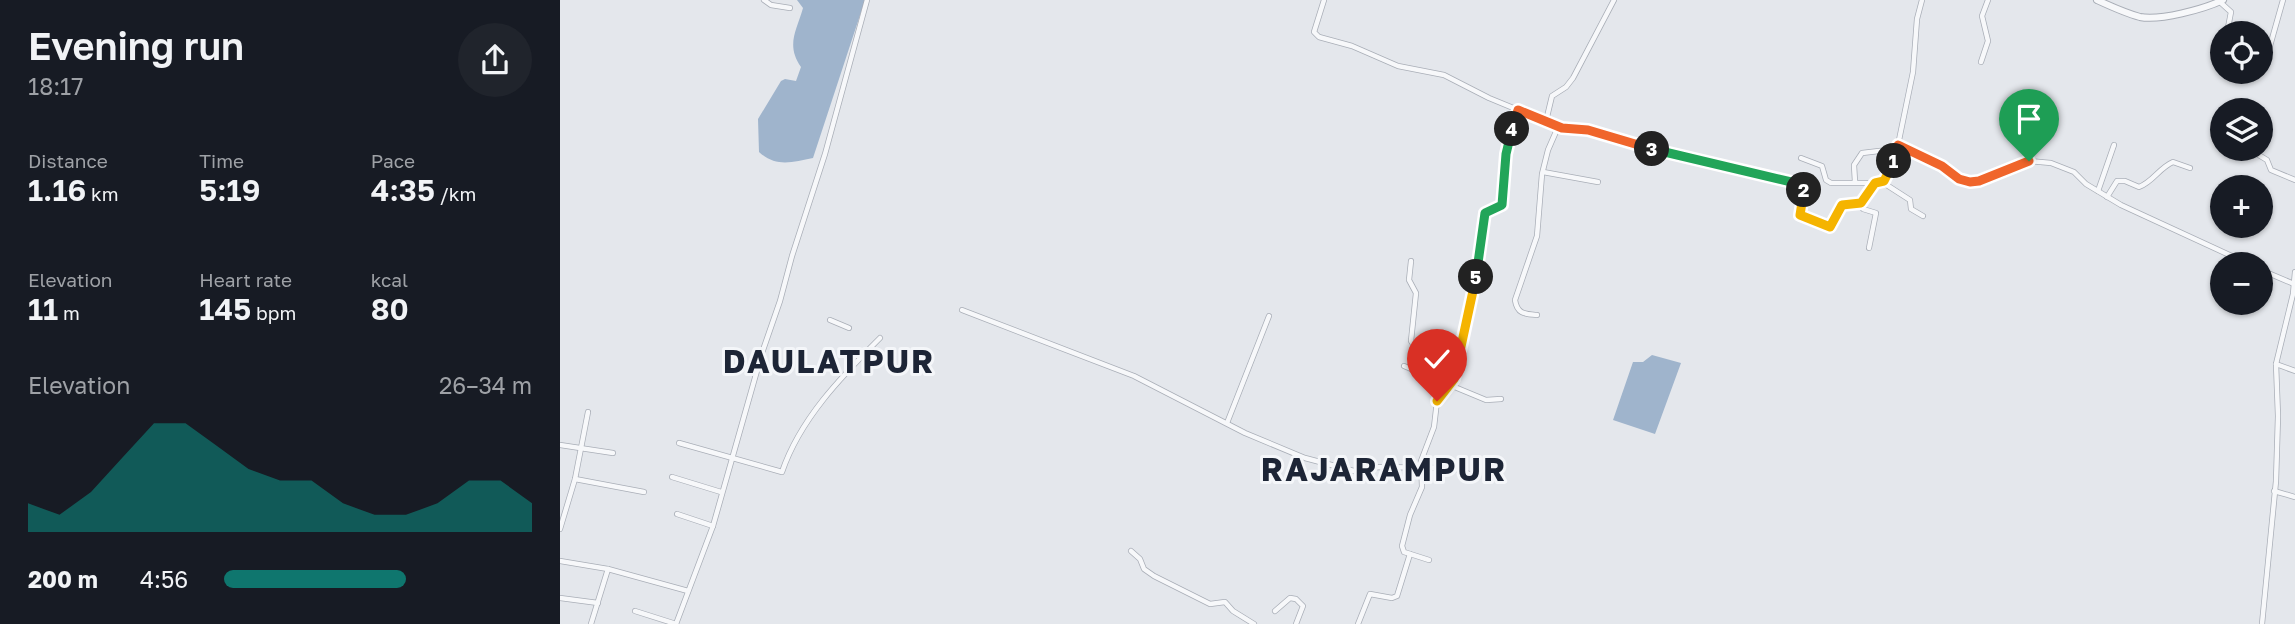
<!DOCTYPE html>
<html lang="en">
<head>
<meta charset="utf-8">
<style>
  :root { --surface:#171b24; --page:#20242c; --text:#f1f3f6; --muted:#9ea1a6; --accent:#0f766e }
  body { margin:0; font-family:"Golos Text",sans-serif; background:var(--page); color:var(--text); height:100vh; display:flex; flex-direction:column; font-size:26px; white-space:nowrap }
  * { box-sizing:border-box; margin:0 }
  p { font-size:23px; color:var(--muted) }
  .icon { flex:none; width:38px; height:38px; fill:none; stroke:currentColor; stroke-width:2; stroke-linecap:round; stroke-linejoin:round }
  .map { position:relative; flex:1; overflow:hidden }
  .side { display:flex; flex-direction:column; background:var(--surface); width:560px }
  .side>* { flex:none }
  .fabs { position:absolute; left:1650px; top:21px; display:grid; gap:14px }
  .fabs a { display:grid; place-items:center; width:63px; height:63px; border-radius:50%; background:var(--surface); box-shadow:0 2px 5px #0004; font-size:35px }
  .pin { position:absolute; display:grid; place-items:center; width:60px; height:60px; color:#fff; margin:-72px -30px; border-radius:50% 50% 50% 0; rotate:-45deg; box-shadow:0 0 7px #0007 }
  .pin .icon { rotate:45deg }
  .km { position:absolute; width:35px; height:35px; margin:-18px; border-radius:50%; background:#222; color:#fff; font-size:19px; line-height:35px; text-align:center }
  .round { display:grid; place-items:center; flex:none; width:74px; height:74px; border-radius:37px; background:var(--page) }
  .overview { display:flex; align-items:center; justify-content:space-between; height:119px; padding:0 28px }
  h1 { font-size:38px; font-weight:600; line-height:52px }
  .figures { display:grid; grid-template-columns:repeat(3,1fr); gap:10px; height:119px; padding:7px 28px }
  .figures div { display:grid; align-content:center }
  .figures b { font-size:30px; font-weight:600 }
  .figures small { font-size:19px; font-weight:400 }
  .figures p { font-size:19px }
  .chart { height:196px; padding:14px 28px }
  .chart p { display:flex; justify-content:space-between }
  .chart svg { width:100%; height:126px; margin-top:7px; fill:var(--accent); opacity:.7 }
  ul { padding:0 28px; list-style:none; font-size:23px }
  li { display:grid; grid-template-columns:112px 84px 1fr; align-items:center; height:52px }
  li i { height:18px; border-radius:9px; background:var(--accent) }
  main { display:flex; flex:1; min-height:0 }
  .map>svg:first-child { display:block }
  .water { fill:#9fb4cc }
  .lines { fill:none; stroke-linecap:round; stroke-linejoin:round }
  .minor-casing { stroke:#a9aeb7; stroke-width:6 }
  .tertiary-casing { stroke:#a9aeb7; stroke-width:8 }
  .minor { stroke:#f7f8fa; stroke-width:4.5 }
  .tertiary { stroke:#f7f8fa; stroke-width:6 }
  .split-1-casing { stroke:#fff; stroke-width:14 }
  .split-2-casing { stroke:#fff; stroke-width:14 }
  .split-3-casing { stroke:#fff; stroke-width:14 }
  .split-4-casing { stroke:#fff; stroke-width:14 }
  .split-5-casing { stroke:#fff; stroke-width:14 }
  .split-6-casing { stroke:#fff; stroke-width:14 }
  .split-1 { stroke:#f0652b; stroke-width:9 }
  .split-2 { stroke:#f5b400; stroke-width:9 }
  .split-3 { stroke:#22a559; stroke-width:9 }
  .split-4 { stroke:#f0652b; stroke-width:9 }
  .split-5 { stroke:#22a559; stroke-width:9 }
  .split-6 { stroke:#f5b400; stroke-width:9 }
  .labels { text-anchor:middle; stroke-width:6; stroke-linejoin:round; paint-order:stroke }
  .district-label { font-size:32px; font-weight:bold; letter-spacing:2px; fill:#1d2536; stroke:#f4f6f9 }
</style>
</head>
<body>
<main>
<section class="side">
<div class="overview"><div><h1>Evening run</h1><p>18:17</p></div><a class="round"><svg class="icon" aria-label="share" viewBox="0 0 24 24"><path d="M12 15V3M7 8l5-5 5 5M5 13v7h14v-7"/></svg></a></div>
<div class="figures">
<div><p>Distance</p><b>1.16<small> km</small></b></div>
<div><p>Time</p><b>5:19</b></div>
<div><p>Pace</p><b>4:35<small> /km</small></b></div>
</div>
<div class="figures">
<div><p>Elevation</p><b>11<small> m</small></b></div>
<div><p>Heart rate</p><b>145<small> bpm</small></b></div>
<div><p>kcal</p><b>80</b></div>
</div>
<div class="chart"><p><span>Elevation</span>26–34 m</p>
<svg viewBox="0 0 160 44" preserveAspectRatio="none"><path d="M0 44V34L10 38L20 30L30 18L40 6L50 6L60 14L70 22L80 26L90 26L100 34L110 38L120 38L130 34L140 26L150 26L160 34V44z"/></svg>
</div>
<ul>
<li><b>200 m</b>4:56<i style="width:59%"></i></li>
</ul>
</section>
<div class="map">
<svg width="1735" height="624" viewBox="0 0 1735 624">
  <rect width="100%" height="100%" fill="#e4e7ec"/>
  <g class="water">
    <path d="M 237,0 L 305,0 L 253,158 C 233,162 216,168 199,152 L 198,119 L 221,81 L 225,79 L 236,81 L 241,67 C 226,45 236,32 243,8 Z"/>
    <path d="M 1092,355 L 1121,363 L 1095,434 L 1053,420 L 1073,362 L 1083,362 Z"/>
  </g>
  <g class="lines">
    <defs>
      <g id="minor">
        <path d="M 204,0 L 211,5 L 230,8"/>
        <path d="M 764,0 L 754,32 L 759,37 L 792,46 L 838,66 L 884,75 L 929,98 L 1002,128 L 1032,131 L 1105,152 L 1240,184 L 1243,186 L 1240,214 L 1267,227 L 1272,226 L 1282,205 L 1301,203 L 1315,183"/>
        <path d="M 1362,0 L 1357,19 L 1353,72 L 1338,145 L 1356,152 L 1405,181 L 1419,181 L 1469,161 L 1491,163 L 1514,172 L 1526,184 L 1561,205 L 1689,264"/>
        <path d="M 1660,2 L 1671,12 L 1667,33"/>
        <path d="M 1661,57 L 1662,51"/>
        <path d="M 1701,61 L 1705,59 L 1708,53 L 1723,0"/>
        <path d="M 1421,62 L 1428,41 L 1422,16 L 1428,0"/>
        <path d="M 986,121 L 992,96 L 1006,87 L 1013,78 L 1054,0"/>
        <path d="M 1692,151 L 1707,160 L 1711,170 L 1735,180"/>
        <path d="M 1241,158 L 1262,166 L 1266,180 L 1271,183 L 1319,183 L 1324,181 L 1333,164 L 1338,145"/>
        <path d="M 983,172 L 1038,182"/>
        <path d="M 1295,182 L 1294,165 L 1302,153 L 1336,149"/>
        <path d="M 1322,182 L 1350,200 L 1351,209 L 1363,216"/>
        <path d="M 1538,191 L 1554,145"/>
        <path d="M 1547,197 L 1557,181 L 1565,181 L 1579,187 C 1593,182 1599,168 1613,162 L 1630,168"/>
        <path d="M 1298,204 L 1303,209 L 1316,213 L 1309,248"/>
        <path d="M 851,261 L 849,280 L 856,293 L 851,341 L 860,355 L 852,370"/>
        <path d="M 1701,270 L 1734,284"/>
        <path d="M 402,310 L 574,376 L 685,433 L 745,458 L 794,471 L 812,467 L 893,468 L 915,476"/>
        <path d="M 977,315 C 965,314 957,314 955,300 L 977,236 L 982,174 L 988,150 L 998,127"/>
        <path d="M 270,320 L 289,328"/>
        <path d="M 1716,364 L 1735,371"/>
        <path d="M 844,366 L 926,400 L 941,399"/>
        <path d="M 667,423 L 709,316"/>
        <path d="M 119,443 L 222,472 C 240,419 281,377 320,338"/>
        <path d="M 0,445 L 53,453"/>
        <path d="M 112,477 L 161,492"/>
        <path d="M 15,479 L 28,412"/>
        <path d="M 1714,491 L 1735,497"/>
        <path d="M 117,514 L 153,526"/>
        <path d="M 0,529 L 15,479 L 84,492"/>
        <path d="M 571,551 L 580,559 L 584,569 L 594,576 L 650,604 L 665,602 L 673,611 L 694,624"/>
        <path d="M 869,560 L 844,552 L 842,546 L 850,515 L 862,487 L 861,461 L 874,427 L 877,401 L 894,379 L 911,304 L 925,213 L 942,205 L 947,146 L 958,110"/>
        <path d="M 0,561 L 48,569 L 128,591"/>
        <path d="M 0,598 L 38,603"/>
        <path d="M 75,611 L 116,624"/>
        <path d="M 715,611 L 730,598 L 736,599 L 743,606 L 736,624"/>
        <path d="M 31,624 L 48,569"/>
        <path d="M 116,624 L 153,526 L 202,353 L 220,301 L 232,256 L 265,154 L 307,0"/>
        <path d="M 798,624 L 810,594 L 832,598 L 837,596 L 850,554"/>
        <path d="M 1702,624 L 1716,481 L 1718,416 L 1716,364 L 1733,294 L 1735,272"/>
      </g>
      <path id="tertiary" d="M 1537,0 C 1550,6 1565,13 1580,17 C 1600,21 1644,9 1663,0"/>
    </defs>
    <use href="#minor" class="minor-casing"/>
    <use href="#tertiary" class="tertiary-casing"/>
    <use href="#minor" class="minor"/>
    <use href="#tertiary" class="tertiary"/>
  </g>
  <g class="lines">
    <defs>
      <path id="split-1" d="M 1334,161 L 1338,145 L 1382,166 L 1399,179 L 1410,182 L 1419,181 L 1469,161"/>
      <path id="split-2" d="M 1244,190 L 1240,215 L 1270,227 L 1282,205 L 1301,203 L 1315,183 L 1324,181 L 1334,161"/>
      <path id="split-3" d="M 1092,149 L 1240,184 L 1244,190"/>
      <path id="split-4" d="M 952,129 L 958,110 L 1002,128 L 1028,130 L 1092,149"/>
      <path id="split-5" d="M 916,277 L 925,213 L 942,205 L 946,154 L 952,129"/>
      <path id="split-6" d="M 877,401 L 894,379 L 916,277"/>
    </defs>
    <use href="#split-1" class="split-1-casing"/>
    <use href="#split-2" class="split-2-casing"/>
    <use href="#split-3" class="split-3-casing"/>
    <use href="#split-4" class="split-4-casing"/>
    <use href="#split-5" class="split-5-casing"/>
    <use href="#split-6" class="split-6-casing"/>
    <use href="#split-1" class="split-1"/>
    <use href="#split-2" class="split-2"/>
    <use href="#split-3" class="split-3"/>
    <use href="#split-4" class="split-4"/>
    <use href="#split-5" class="split-5"/>
    <use href="#split-6" class="split-6"/>
  </g>
  <g class="labels">
    <g class="district-label">
      <text x="269" y="373">DAULATPUR</text>
      <text x="824" y="481">RAJARAMPUR</text>
    </g>
  </g>
</svg>
<div class="fabs">
<a><svg class="icon" aria-label="locate" viewBox="0 0 24 24"><circle cx="12" cy="12" r="6"/><path d="M12 2v4M12 18v4M2 12h4M18 12h4"/></svg></a>
<a><svg class="icon" aria-label="layers" viewBox="0 0 24 24"><path d="M12 4l9 5-9 5-9-5zM3 14l9 5 9-5"/></svg></a>
<a>+</a>
<a>−</a>
</div>
<div class="pin" style="left:1469px;top:161px;background:#1e9e55"><svg class="icon" aria-label="arrive" viewBox="0 0 24 24"><path d="M6 21V4h12l-3 4 3 4H6"/></svg></div>
<div class="pin" style="left:877px;top:401px;background:#d93025"><svg class="icon" aria-label="check" viewBox="0 0 24 24"><path d="M5 12l5 5 9-10"/></svg></div>
<b class="km" style="left:1334px;top:161px">1</b>
<b class="km" style="left:1244px;top:190px">2</b>
<b class="km" style="left:1092px;top:149px">3</b>
<b class="km" style="left:952px;top:129px">4</b>
<b class="km" style="left:916px;top:277px">5</b>
</div>
</main>
</body>
</html>
